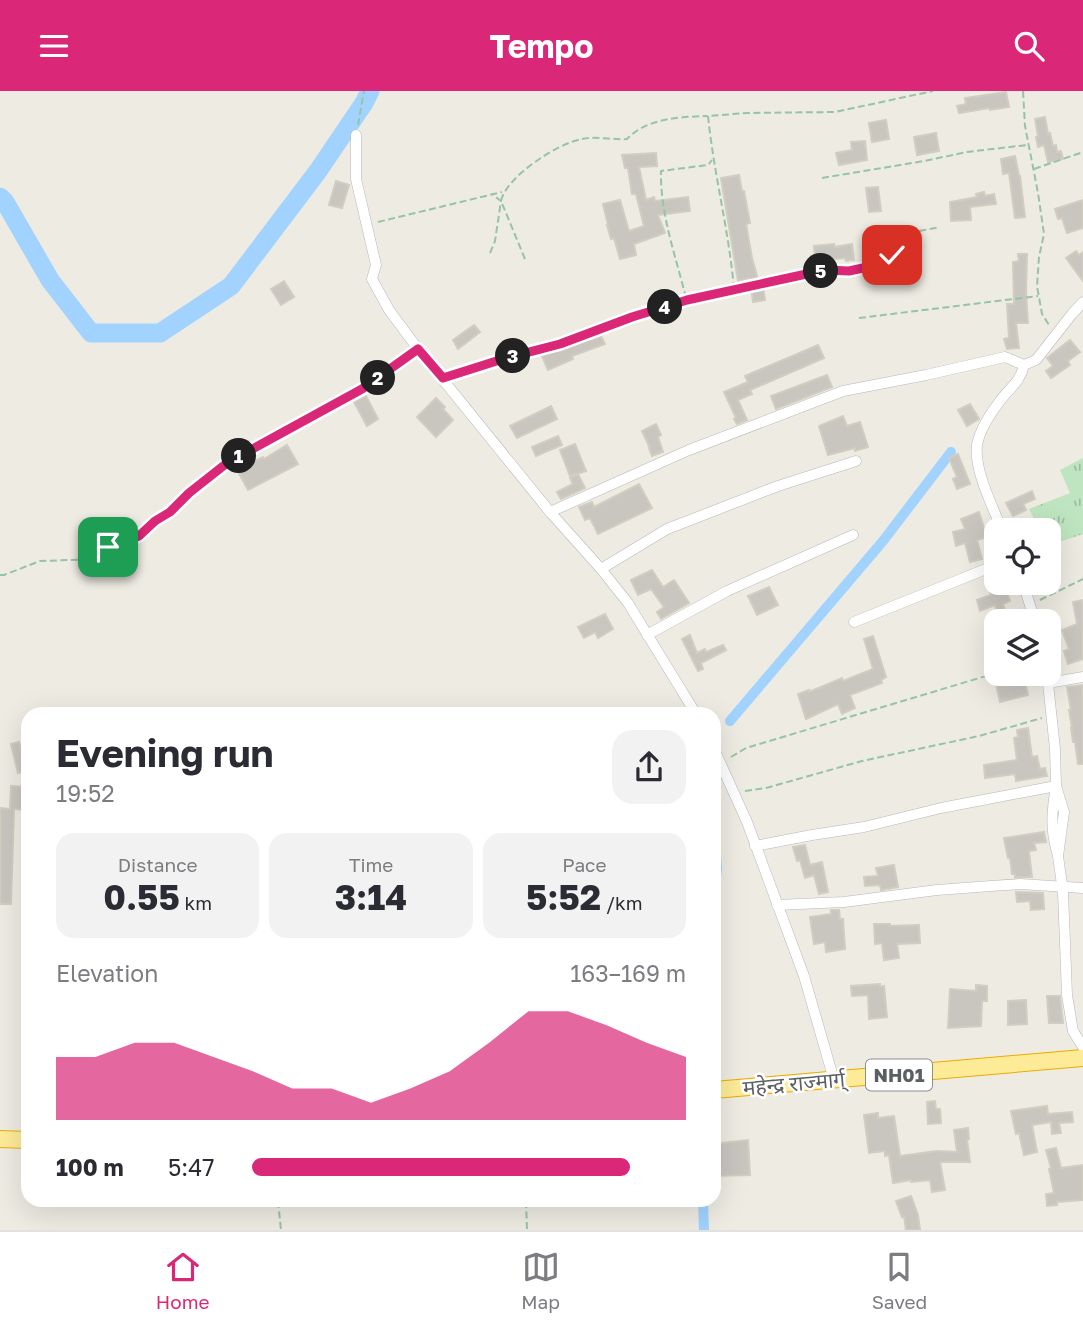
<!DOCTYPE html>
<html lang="en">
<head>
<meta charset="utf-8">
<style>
  :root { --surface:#fff; --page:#f2f2f3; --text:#2b2b33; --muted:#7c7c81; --line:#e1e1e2; --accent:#db2777 }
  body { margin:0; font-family:"Golos Text","Noto Sans Devanagari",sans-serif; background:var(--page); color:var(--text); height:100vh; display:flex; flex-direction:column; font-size:26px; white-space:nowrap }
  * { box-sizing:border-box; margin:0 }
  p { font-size:23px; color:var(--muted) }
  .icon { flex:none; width:38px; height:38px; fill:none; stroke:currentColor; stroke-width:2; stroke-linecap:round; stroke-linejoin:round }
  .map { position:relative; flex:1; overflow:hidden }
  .side { position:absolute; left:21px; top:616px; width:700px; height:500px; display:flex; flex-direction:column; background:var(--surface); border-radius:21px; box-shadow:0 7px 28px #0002 }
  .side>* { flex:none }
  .fabs { position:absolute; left:984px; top:427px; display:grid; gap:14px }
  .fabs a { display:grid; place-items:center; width:77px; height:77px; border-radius:14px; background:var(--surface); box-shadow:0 7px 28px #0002; font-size:35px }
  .pin { position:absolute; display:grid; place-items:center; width:60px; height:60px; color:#fff; margin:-30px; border-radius:14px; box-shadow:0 4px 10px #0006 }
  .km { position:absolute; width:35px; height:35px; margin:-18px; border-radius:50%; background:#222; color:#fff; font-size:19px; line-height:35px; text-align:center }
  .round { display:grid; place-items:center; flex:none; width:74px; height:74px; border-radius:21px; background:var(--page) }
  .summary { display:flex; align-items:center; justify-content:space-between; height:119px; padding:0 35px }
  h1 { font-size:38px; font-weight:700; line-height:52px }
  .metrics { display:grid; grid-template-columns:repeat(3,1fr); gap:10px; height:119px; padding:7px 35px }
  .metrics div { display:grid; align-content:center; border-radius:18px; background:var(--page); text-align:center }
  .metrics b { font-size:35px; font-weight:700 }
  .metrics small { font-size:19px; font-weight:400 }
  .metrics p { font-size:19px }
  .chart { height:196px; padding:14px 35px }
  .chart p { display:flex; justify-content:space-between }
  .chart svg { width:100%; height:126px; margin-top:7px; fill:var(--accent); opacity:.7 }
  ul { padding:0 35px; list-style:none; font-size:23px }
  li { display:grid; grid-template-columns:112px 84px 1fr; align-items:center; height:52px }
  li i { height:18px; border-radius:9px; background:var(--accent) }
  header { display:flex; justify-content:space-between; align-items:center; height:91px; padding:0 35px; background:var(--accent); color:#fff; font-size:32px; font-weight:700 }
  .dock { display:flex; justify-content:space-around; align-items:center; height:98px; border-top:2px solid var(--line); background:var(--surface); font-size:19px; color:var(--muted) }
  .dock a { display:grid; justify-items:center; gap:4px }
  .dock .selected { color:var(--accent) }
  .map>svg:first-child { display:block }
  .grass { fill:url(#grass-tufts) }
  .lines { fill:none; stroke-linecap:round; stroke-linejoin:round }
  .canal { stroke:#a1d3fe; stroke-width:10 }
  .river { stroke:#a1d3fe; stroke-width:19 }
  .building { fill:#c8c6bf; stroke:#d2cdc1; stroke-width:2 }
  .minor-casing { stroke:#b5b8bd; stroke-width:11 }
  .trunk-casing { stroke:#edab02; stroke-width:18 }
  .path { stroke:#97c4a5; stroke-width:2; stroke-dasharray:7 3.5; stroke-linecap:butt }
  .minor { stroke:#fff; stroke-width:10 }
  .trunk { stroke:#fdeb98; stroke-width:16 }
  .route-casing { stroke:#fff; stroke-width:14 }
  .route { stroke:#db2777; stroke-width:9 }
  .labels { text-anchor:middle; stroke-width:5; stroke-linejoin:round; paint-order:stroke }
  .shield { fill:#fff; stroke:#8c8e92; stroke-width:2 }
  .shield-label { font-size:19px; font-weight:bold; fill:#5b5e63 }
  .street-label { font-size:21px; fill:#5b5e63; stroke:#fff }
</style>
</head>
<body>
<header><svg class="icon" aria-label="menu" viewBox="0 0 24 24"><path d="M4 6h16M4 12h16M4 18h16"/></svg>Tempo<svg class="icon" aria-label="search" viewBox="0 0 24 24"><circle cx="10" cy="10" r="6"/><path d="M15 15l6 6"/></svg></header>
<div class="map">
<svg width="1083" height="1139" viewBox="0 0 1083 1139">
  <defs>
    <pattern id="grass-tufts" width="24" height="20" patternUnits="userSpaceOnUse" patternTransform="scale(1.75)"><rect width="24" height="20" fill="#bee5c0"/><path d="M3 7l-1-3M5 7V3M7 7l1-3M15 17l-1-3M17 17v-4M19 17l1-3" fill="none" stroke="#9dbda0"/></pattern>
  </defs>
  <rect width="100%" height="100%" fill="#edebe2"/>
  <path class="grass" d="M 1083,367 L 1083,443 L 1048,455 L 1048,439 L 1040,439 L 1029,418 L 1070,402 L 1060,379 Z"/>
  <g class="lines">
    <g class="canal">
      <path d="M 730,630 L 883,450 L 951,361"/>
      <path d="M 714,739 L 717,778 L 714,800"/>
      <path d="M 703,1110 L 704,1139"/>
    </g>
    <path class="river" d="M 0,106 L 5,111 L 50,189 L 91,242 L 160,242 L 231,195 L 318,80 L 364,12 L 370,0"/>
  </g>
  <g class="building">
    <path d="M 1006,1 L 1009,16 L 990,19 L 989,17 L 959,22 L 957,15 L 966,13 L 965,7 Z"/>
    <path d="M 1045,26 L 1048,43 L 1050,42 L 1053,55 L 1056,54 L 1057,61 L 1061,60 L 1063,68 L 1048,71 L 1044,54 L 1038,56 L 1036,46 L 1038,45 L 1035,28 Z"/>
    <path d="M 886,29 L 889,48 L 872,51 L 869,32 Z"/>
    <path d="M 936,42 L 939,60 L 917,64 L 914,46 Z"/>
    <path d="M 865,50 L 867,69 L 839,74 L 836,62 L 852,59 L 851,51 Z"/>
    <path d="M 656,62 L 657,75 L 639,76 L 646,109 L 654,106 L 655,110 L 688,106 L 690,120 L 658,124 L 665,142 L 634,153 L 636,164 L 620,168 L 614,147 L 611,148 L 607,134 L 608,134 L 603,113 L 620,109 L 629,140 L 644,135 L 636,103 L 632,103 L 628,77 L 625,77 L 622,64 Z"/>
    <path d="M 1015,65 L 1019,85 L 1020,85 L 1025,126 L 1015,127 L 1009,82 L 1003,83 L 1001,68 Z"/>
    <path d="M 739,84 L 742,100 L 744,100 L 750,132 L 746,133 L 752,167 L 760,196 L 763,195 L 765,209 L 753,211 L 750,187 L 738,190 L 721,87 Z"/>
    <path d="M 336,90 L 349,94 L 342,117 L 329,114 Z"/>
    <path d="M 878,96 L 881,120 L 869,121 L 866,97 Z"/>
    <path d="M 984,101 L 985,105 L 994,103 L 996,113 L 970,116 L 971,129 L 951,130 L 950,111 L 977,106 L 976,103 Z"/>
    <path d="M 1083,109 L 1083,137 L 1067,142 L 1062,127 L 1058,128 L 1055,118 Z"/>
    <path d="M 834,153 L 835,156 L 852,153 L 854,169 L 846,170 L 845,167 L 815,170 L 814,155 Z"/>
    <path d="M 1076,160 L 1079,164 L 1083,161 L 1083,190 L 1066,167 Z"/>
    <path d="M 1018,163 L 1027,163 L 1026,203 L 1028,232 L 1016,232 L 1019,257 L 1007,258 L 1004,248 L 1009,247 L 1007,213 L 1014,213 L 1013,171 L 1019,170 Z"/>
    <path d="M 284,190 L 294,206 L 281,214 L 271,198 Z"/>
    <path d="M 474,234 L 480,241 L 458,258 L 453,249 Z"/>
    <path d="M 601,245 L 605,253 L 572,265 L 573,268 L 548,279 L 541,263 L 566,252 L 568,255 L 591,246 L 592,249 Z"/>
    <path d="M 1070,249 L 1080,261 L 1068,270 L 1070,274 L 1051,287 L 1046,280 L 1053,275 L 1047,267 Z"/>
    <path d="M 818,254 L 824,267 L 750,299 L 752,303 L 738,309 L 747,329 L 737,333 L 734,328 L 736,327 L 724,301 L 748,291 L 745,285 Z"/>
    <path d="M 827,284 L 832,296 L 776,318 L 771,305 Z"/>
    <path d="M 366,305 L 378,328 L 367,335 L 354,311 Z"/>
    <path d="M 436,307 L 445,316 L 443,318 L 453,329 L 436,346 L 417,326 Z"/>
    <path d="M 970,313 L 979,328 L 967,335 L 958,319 Z"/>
    <path d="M 551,315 L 557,328 L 517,347 L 510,335 Z"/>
    <path d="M 843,325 L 847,335 L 860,331 L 868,356 L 855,360 L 855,357 L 828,364 L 819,335 Z"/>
    <path d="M 656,333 L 661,344 L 658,346 L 663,361 L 652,365 L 649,357 L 650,357 L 642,340 Z"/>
    <path d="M 558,345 L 562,354 L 536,365 L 532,356 Z"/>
    <path d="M 575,353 L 586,380 L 570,385 L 560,359 Z"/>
    <path d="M 287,354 L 298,373 L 248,399 L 237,379 L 263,366 L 264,368 Z"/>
    <path d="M 958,363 L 970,393 L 957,398 L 953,388 L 957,386 L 949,367 Z"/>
    <path d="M 578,383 L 585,397 L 561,408 L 557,401 L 573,393 L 570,387 Z"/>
    <path d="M 639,393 L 652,417 L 598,443 L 590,427 L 585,429 L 579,416 L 592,411 L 594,416 Z"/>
    <path d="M 1032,400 L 1035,408 L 1023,413 L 1026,419 L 1013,425 L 1006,412 Z"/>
    <path d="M 979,421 L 987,446 L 977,449 L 982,468 L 970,471 L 965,452 L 956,455 L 953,441 L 965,438 L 961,428 Z"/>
    <path d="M 652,479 L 663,496 L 674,489 L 689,512 L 661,528 L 657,521 L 664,516 L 651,498 L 638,504 L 631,489 Z"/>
    <path d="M 996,482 L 996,492 L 1004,492 L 1010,510 L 1003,513 L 1005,520 L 997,523 L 995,514 L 980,520 L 977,509 L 991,504 L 985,486 Z"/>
    <path d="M 769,496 L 778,514 L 757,524 L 748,505 Z"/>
    <path d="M 1083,509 L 1083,568 L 1068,573 L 1064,560 L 1069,558 L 1062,539 L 1077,533 L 1073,511 Z"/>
    <path d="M 605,523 L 613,538 L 598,547 L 595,541 L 584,547 L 578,536 Z"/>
    <path d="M 690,544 L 697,562 L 705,558 L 706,561 L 723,554 L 726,559 L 701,572 L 703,578 L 698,580 L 682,548 Z"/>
    <path d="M 873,545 L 886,586 L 881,589 L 882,592 L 850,604 L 855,617 L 842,623 L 838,613 L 806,628 L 798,603 L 809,599 L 809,601 L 842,587 L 843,590 L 873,578 L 864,548 Z"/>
    <path d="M 1002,583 L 1023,583 L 1028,604 L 1000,611 L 994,584 Z"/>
    <path d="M 1083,594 L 1083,673 L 1078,673 L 1075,651 L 1073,651 L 1071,637 L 1072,637 L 1069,619 L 1071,619 L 1067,596 Z"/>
    <path d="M 1028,637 L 1032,666 L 1037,665 L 1040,678 L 1045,677 L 1047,685 L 1016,690 L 1015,683 L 985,687 L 984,674 L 1017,669 L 1014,647 L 1018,646 L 1017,639 Z"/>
    <path d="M 19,651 L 27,680 L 18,682 L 11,653 Z"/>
    <path d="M 11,695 L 28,696 L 28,719 L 14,718 L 11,813 L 0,813 L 0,717 L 10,718 Z"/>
    <path d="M 1044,741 L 1046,751 L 1034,752 L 1036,759 L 1029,760 L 1032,786 L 1015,786 L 1015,783 L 1012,783 L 1010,767 L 1008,767 L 1004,747 Z"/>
    <path d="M 805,754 L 810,774 L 822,771 L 828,801 L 819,803 L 814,784 L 805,787 L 800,769 L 797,770 L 793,756 Z"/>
    <path d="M 894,774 L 898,796 L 881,799 L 880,794 L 865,795 L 864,786 L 878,785 L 876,777 Z"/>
    <path d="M 1016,801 L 1043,802 L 1044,818 L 1031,819 L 1030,810 L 1017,811 Z"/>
    <path d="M 831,819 L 839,819 L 840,828 L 843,828 L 845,858 L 826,861 L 825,851 L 814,853 L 810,826 L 831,823 Z"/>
    <path d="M 874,833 L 890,833 L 890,835 L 919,834 L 920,852 L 897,853 L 899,867 L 884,869 L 882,852 L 875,853 Z"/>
    <path d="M 880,893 L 880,896 L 884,895 L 887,926 L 869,928 L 868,904 L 852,905 L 851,895 Z"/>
    <path d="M 976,894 L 987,895 L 987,910 L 982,910 L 981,935 L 948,937 L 950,898 L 976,900 Z"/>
    <path d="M 1047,905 L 1060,905 L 1063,932 L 1049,932 Z"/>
    <path d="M 1026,909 L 1027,933 L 1008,934 L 1008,910 Z"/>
    <path d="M 935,1010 L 936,1018 L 940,1018 L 941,1032 L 928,1033 L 927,1011 Z"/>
    <path d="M 1047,1015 L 1048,1023 L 1072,1021 L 1073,1031 L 1059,1032 L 1061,1042 L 1052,1043 L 1051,1031 L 1032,1034 L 1037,1061 L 1024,1064 L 1019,1042 L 1016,1043 L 1011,1020 Z"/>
    <path d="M 878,1022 L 878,1027 L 894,1025 L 900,1065 L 937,1060 L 957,1061 L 954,1039 L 968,1037 L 969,1048 L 967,1049 L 970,1071 L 940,1071 L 945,1099 L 932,1101 L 930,1089 L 911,1091 L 911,1089 L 893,1092 L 889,1064 L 885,1065 L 885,1060 L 869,1062 L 864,1024 Z"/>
    <path d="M 748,1049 L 750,1084 L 714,1085 L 714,1053 Z"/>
    <path d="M 1056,1057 L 1061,1077 L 1083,1074 L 1083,1109 L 1057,1111 L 1057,1114 L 1047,1115 L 1046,1103 L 1054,1102 L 1049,1078 L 1051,1077 L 1046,1059 Z"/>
    <path d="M 911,1105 L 918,1124 L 920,1139 L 906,1139 L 904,1125 L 902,1126 L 896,1110 Z"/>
  </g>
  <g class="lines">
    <defs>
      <g id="minor">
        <path d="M 356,44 L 356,88 L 376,174 L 372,188 L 389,219 L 418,258 L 550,421"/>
        <path d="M 227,372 L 363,298 L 418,258"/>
        <path d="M 1002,439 C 993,416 974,380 977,354 C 980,338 990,323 1000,310 C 1010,296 1020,292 1024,274 L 1036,269 L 1072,223 L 1083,211"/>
        <path d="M 601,478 L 667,438 L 778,395 L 856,370"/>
        <path d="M 1023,492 L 1035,530"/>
        <path d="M 854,531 L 996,474"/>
        <path d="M 647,544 L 727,500 L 853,444"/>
        <path d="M 1047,583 L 1055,658 L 1056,695 L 1064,721 L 1058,765 L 1063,801 L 1067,904 L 1073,940 L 1083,956"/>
        <path d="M 1048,592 L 1083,586"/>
        <path d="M 696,623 L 628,512 L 601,478 L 550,421 L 689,359 L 843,300 L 926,284 L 1005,266 L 1024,274"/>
        <path d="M 714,658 L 747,731 L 804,885 L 834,989"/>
        <path d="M 755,755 L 812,744 L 864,736 L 941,717 L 1056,695 C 1052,719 1050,737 1057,761"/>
        <path d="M 777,814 L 844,811 L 937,799 L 991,795 L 1020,793 L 1083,797"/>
      </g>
      <g id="trunk">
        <path d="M 714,999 L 1083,967"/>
        <path d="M 0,1048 L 28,1049"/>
      </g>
    </defs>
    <use href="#minor" class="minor-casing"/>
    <use href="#trunk" class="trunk-casing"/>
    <g class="path">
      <path d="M 1023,0 L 1025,35 L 1038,102 L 1044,143 L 1039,166 L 1037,195 L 1042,223 L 1049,234"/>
      <path d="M 358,34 L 364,0"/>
      <path d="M 1034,78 L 1083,61"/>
      <path d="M 822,87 L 924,70 L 967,61 L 1027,54"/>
      <path d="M 378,131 L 502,101"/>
      <path d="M 490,162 L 495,150 L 501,110 L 493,104"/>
      <path d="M 525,168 L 501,110 C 506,86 558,52 582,48 C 597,45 612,49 627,48 C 647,27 680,26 707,25"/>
      <path d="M 734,198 C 729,140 714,84 708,25 L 747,22 L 835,21 L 933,0"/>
      <path d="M 686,207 C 676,166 660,123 661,80 L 708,74 L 712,69"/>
      <path d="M 859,227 L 1038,205"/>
      <path d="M 454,283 L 505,267 L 560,253 L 632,227 L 687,209 L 825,179 L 849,181 L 877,174 L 893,164 L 895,158 L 893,145 L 940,136"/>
      <path d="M 0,484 L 4,484 L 40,470 L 99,468 L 108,456 L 139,445 L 155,431 L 170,421 L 189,402 L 220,378"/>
      <path d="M 1040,509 L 1083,488"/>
      <path d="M 665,623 L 680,618"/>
      <path d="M 731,666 L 746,657 L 996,582"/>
      <path d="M 745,700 L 766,697 L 862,670 L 979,645 L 1042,627"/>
      <path d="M 278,1110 L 281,1139"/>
      <path d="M 526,1110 L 527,1139"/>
    </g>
    <use href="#minor" class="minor"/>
    <use href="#trunk" class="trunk"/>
  </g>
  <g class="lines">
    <defs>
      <path id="route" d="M 108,456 L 139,445 L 155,430 L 170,421 L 189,402 L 227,372 L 362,298 L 418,258 L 443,287 L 506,267 L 560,253 L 632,226 L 687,209 L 825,179 L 849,180 L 877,174 L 892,164"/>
    </defs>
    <use href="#route" class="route-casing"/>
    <use href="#route" class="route"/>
  </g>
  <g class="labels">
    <rect class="shield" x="866" y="968.5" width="66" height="31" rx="5"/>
    <g class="shield-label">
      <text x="899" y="991">NH01</text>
    </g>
    <g class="street-label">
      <text transform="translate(794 993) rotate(-5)" y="7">महेन्द्र राज्मार्ग्</text>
    </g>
  </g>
</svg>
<div class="fabs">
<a><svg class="icon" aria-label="locate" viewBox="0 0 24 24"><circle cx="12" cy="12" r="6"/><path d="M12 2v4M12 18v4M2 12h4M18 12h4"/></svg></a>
<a><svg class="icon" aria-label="layers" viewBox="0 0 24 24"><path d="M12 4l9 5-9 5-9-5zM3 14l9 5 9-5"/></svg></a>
</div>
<div class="pin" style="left:108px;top:456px;background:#1e9e55"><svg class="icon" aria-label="arrive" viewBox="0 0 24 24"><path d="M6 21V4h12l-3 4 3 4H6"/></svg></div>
<div class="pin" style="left:892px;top:164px;background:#d93025"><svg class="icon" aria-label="check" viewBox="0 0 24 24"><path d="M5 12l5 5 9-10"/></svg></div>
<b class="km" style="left:239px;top:365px">1</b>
<b class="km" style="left:378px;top:287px">2</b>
<b class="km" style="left:513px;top:265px">3</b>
<b class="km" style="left:665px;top:216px">4</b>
<b class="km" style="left:821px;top:180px">5</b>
<section class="side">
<div class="summary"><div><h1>Evening run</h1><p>19:52</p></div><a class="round"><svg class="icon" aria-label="share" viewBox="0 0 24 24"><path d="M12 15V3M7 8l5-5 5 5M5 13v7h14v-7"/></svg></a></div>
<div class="metrics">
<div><p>Distance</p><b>0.55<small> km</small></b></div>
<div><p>Time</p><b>3:14</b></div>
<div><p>Pace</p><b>5:52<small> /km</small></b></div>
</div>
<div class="chart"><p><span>Elevation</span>163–169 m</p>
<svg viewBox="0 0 160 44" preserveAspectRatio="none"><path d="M0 44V22L10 22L20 17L30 17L40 22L50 27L60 33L70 33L80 38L90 33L100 27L110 17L120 6L130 6L140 11L150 17L160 22V44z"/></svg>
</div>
<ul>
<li><b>100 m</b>5:47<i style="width:87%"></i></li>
</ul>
</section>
</div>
<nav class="dock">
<a class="selected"><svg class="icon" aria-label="home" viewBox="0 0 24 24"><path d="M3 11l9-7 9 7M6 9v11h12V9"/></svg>Home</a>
<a><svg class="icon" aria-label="map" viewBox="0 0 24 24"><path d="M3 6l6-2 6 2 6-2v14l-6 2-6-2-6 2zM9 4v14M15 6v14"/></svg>Map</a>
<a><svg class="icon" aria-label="saved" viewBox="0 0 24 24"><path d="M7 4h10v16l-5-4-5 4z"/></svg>Saved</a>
</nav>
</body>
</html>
